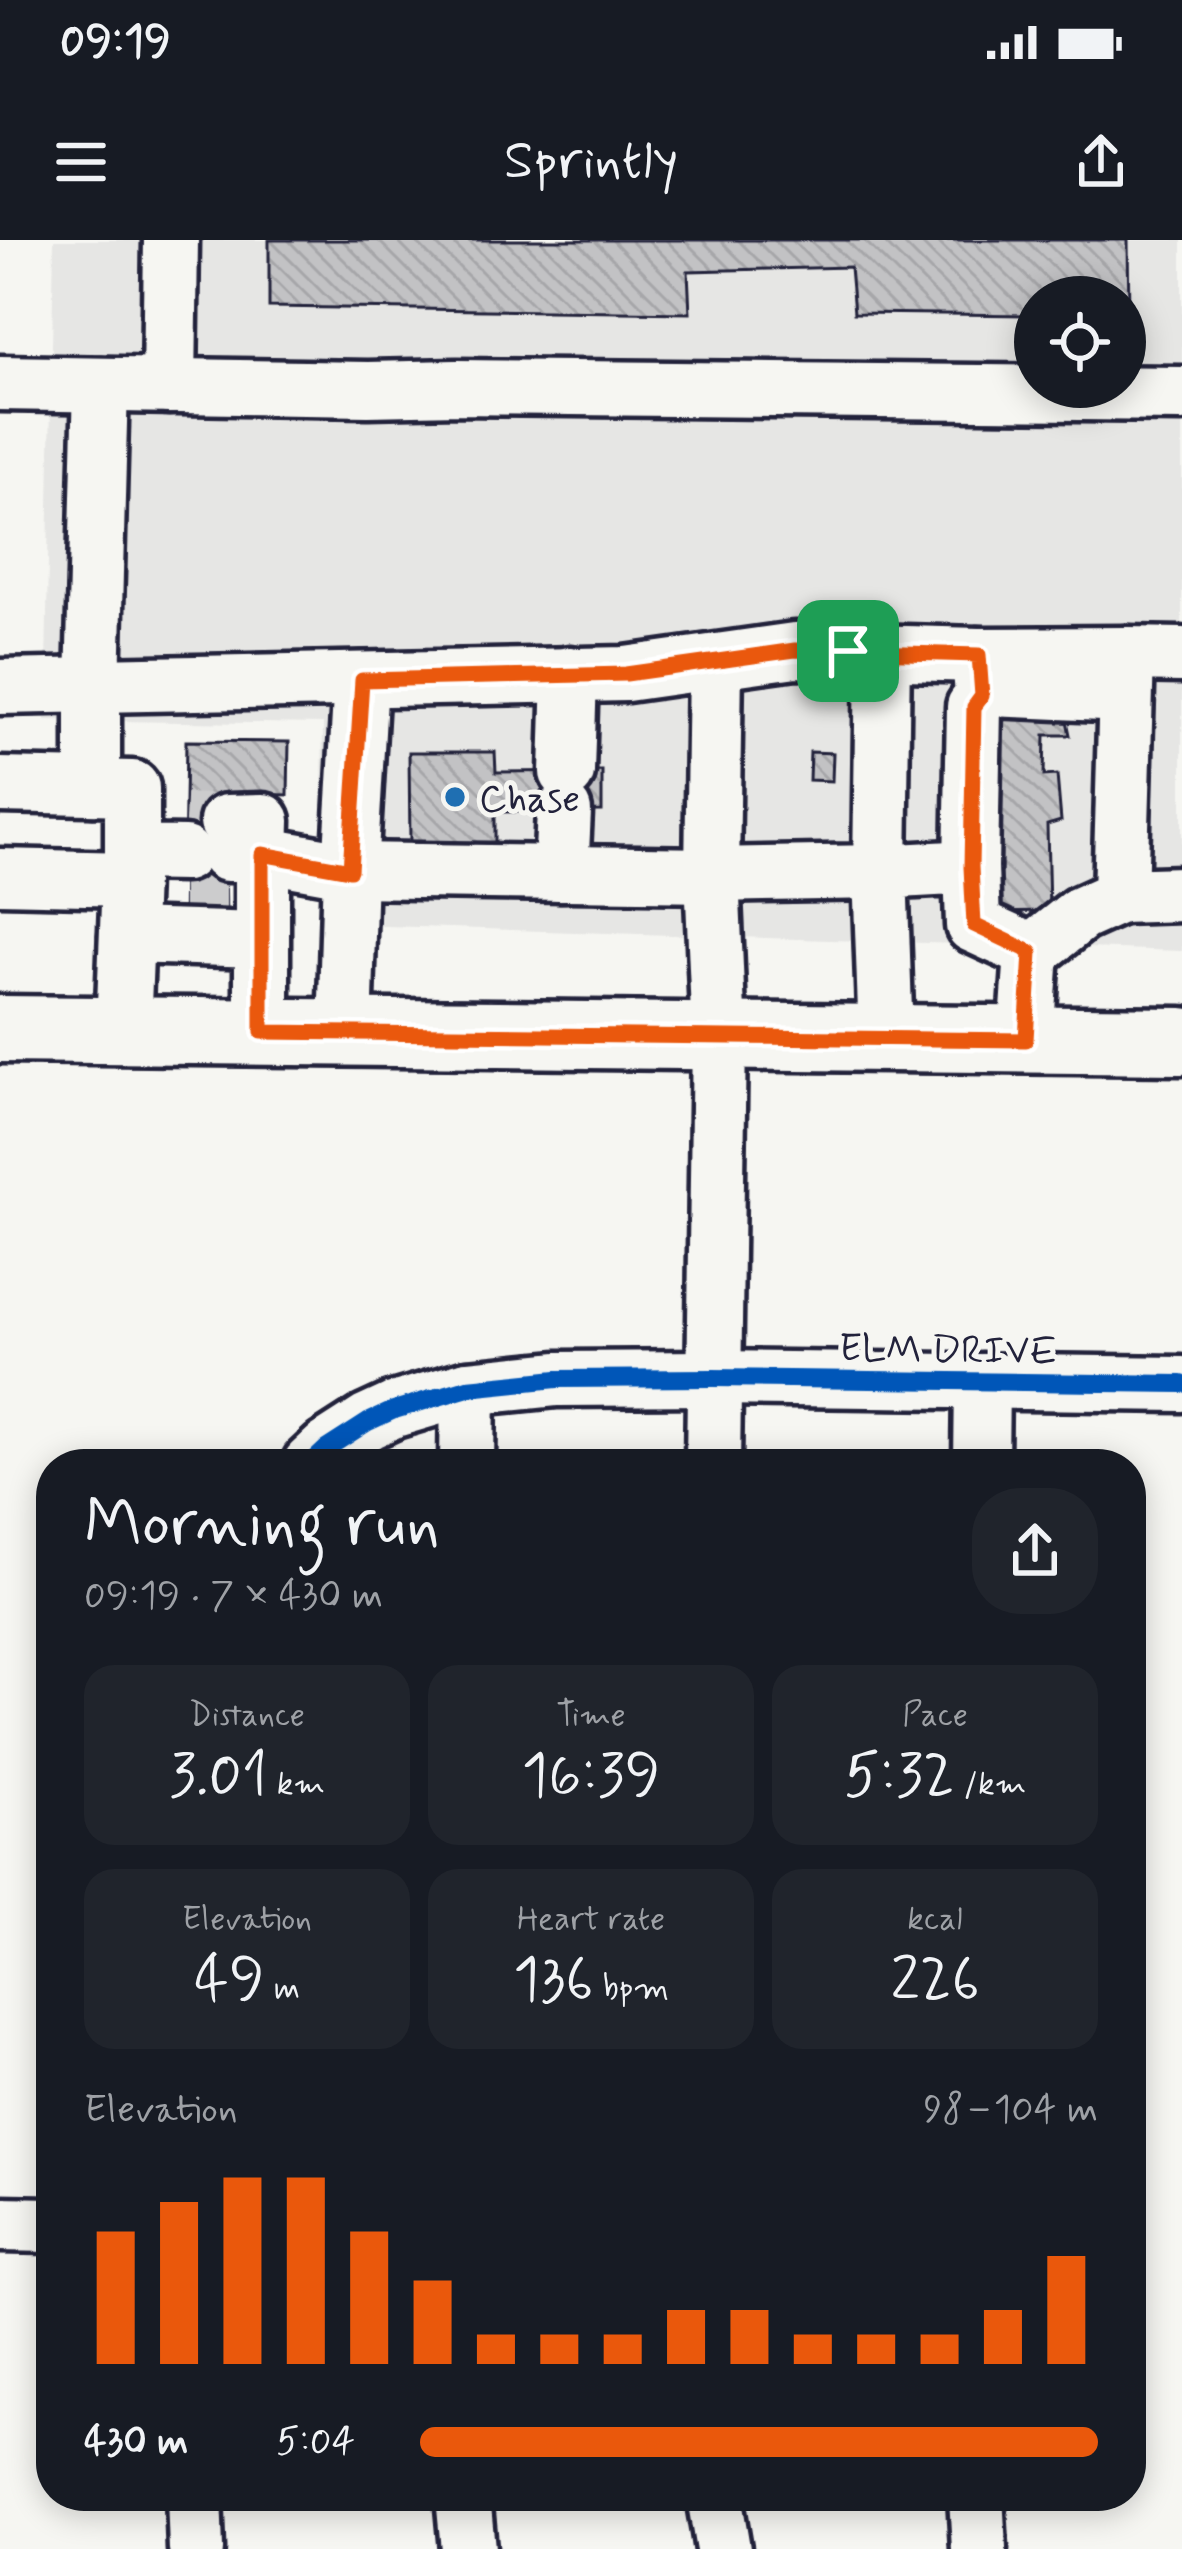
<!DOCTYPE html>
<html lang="en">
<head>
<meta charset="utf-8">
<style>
  :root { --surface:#171b24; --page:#20242c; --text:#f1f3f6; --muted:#9ea1a6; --accent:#ea580c }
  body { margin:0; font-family:Mynerve,sans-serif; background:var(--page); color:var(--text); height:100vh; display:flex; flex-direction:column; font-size:45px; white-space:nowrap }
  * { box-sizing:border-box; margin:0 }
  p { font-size:39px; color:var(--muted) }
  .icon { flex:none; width:66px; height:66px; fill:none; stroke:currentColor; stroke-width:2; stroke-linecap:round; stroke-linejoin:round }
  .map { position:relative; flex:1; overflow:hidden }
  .details { position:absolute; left:36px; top:1209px; width:1110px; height:1062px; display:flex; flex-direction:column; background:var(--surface); border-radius:48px; box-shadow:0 6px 30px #0003 }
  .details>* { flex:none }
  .controls { position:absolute; left:1014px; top:36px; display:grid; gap:24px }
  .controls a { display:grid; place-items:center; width:132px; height:132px; border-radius:50%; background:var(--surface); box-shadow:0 6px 30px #0003; font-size:60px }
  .pin { position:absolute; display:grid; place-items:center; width:102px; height:102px; color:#fff; margin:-51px; border-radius:24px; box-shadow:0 6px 18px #0006 }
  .round { display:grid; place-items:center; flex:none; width:126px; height:126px; border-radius:48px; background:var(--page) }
  .overview { display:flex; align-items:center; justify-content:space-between; height:204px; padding:0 48px }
  h1 { font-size:66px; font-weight:600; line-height:90px }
  .figures { display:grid; grid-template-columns:repeat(3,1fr); gap:18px; height:204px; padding:12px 48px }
  .figures div { display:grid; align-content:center; border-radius:30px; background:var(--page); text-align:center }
  .figures b { font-size:60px; font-weight:600 }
  .figures small { font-size:33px; font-weight:400 }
  .figures p { font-size:33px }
  .chart { height:336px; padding:24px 48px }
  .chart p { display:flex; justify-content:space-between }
  .chart svg { width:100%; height:216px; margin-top:12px; stroke:var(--accent); stroke-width:6 }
  ul { padding:0 48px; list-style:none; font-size:39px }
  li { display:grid; grid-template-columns:192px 144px 1fr; align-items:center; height:90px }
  li i { height:30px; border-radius:15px; background:var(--accent) }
  .status { display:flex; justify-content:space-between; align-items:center; height:84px; padding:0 60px; background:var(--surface); direction:ltr }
  .status svg { height:33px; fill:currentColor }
  header { display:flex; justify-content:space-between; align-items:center; height:156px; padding:0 48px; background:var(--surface); font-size:54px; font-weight:600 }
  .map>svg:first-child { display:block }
  .built { fill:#e6e6e4; fill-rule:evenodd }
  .building { fill:url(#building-back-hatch); stroke:#22223b; stroke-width:3 }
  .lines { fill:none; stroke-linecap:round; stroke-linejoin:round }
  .minor-tunnel { stroke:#cccccd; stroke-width:54; stroke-dasharray:54 27; stroke-linecap:butt }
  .minor-casing { stroke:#22223b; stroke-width:63 }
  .major-casing { stroke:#22223b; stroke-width:75 }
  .minor { stroke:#f6f6f2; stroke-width:54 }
  .major { stroke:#f6f6f2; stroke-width:66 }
  .cycleway-casing { stroke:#f6f6f2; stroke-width:26 }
  .cycleway { stroke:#0057b8; stroke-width:18 }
  .route-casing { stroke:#fff; stroke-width:24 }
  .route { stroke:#ea580c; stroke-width:15 }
  .poi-dot { fill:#1f6fb2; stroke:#f6f6f2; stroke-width:4.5 }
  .labels { text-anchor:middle; stroke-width:10; stroke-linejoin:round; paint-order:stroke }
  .poi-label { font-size:39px; fill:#22223b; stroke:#f6f6f2; text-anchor:start }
  .street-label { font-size:39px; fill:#22223b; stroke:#f6f6f2 }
</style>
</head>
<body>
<div class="status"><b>09:19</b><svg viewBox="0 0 49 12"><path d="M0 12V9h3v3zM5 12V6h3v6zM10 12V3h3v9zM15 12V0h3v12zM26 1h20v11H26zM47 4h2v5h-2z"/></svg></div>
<header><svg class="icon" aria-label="menu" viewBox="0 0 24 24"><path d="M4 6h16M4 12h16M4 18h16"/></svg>Sprintly<svg class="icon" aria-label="share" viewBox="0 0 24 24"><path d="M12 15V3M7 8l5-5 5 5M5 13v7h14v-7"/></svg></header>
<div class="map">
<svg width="1182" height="2309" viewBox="0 0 1182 2309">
  <defs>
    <pattern id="building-back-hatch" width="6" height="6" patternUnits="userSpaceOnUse" patternTransform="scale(3)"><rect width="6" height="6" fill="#c2c2c4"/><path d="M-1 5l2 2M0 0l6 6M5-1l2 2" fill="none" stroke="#a6a6a9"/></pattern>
  </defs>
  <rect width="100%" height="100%" fill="#f6f6f2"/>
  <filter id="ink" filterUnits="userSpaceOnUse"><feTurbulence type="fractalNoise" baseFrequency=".00833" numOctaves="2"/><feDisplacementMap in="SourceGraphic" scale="24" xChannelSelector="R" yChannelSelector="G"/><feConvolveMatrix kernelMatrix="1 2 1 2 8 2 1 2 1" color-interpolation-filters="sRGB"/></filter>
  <g filter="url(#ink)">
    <path class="built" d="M 54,0 L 1182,0 L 1182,711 L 320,684 L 323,484 L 45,480 ZM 1035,57 L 1125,57 L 1125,147 L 1035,147 Z"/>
    <g class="building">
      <path d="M 269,0 L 1128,0 L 1129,76 L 1125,76 L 1125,57 L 1035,57 L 1035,75 L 854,73 L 850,27 L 688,31 L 690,73 L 269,67 Z"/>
      <path d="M 1064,466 L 1070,495 L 1045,495 L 1044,536 L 1057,535 L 1061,581 L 1047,585 L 1049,671 L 989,672 L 991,471 Z"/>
      <path d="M 186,501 L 289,502 L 288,555 L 229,553 L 225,614 L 226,687 L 183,686 Z"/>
      <path d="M 409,512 L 495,512 L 496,532 L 602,531 L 602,571 L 495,572 L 495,603 L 410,604 Z"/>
      <path d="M 810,512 L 833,513 L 832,541 L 809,540 Z"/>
    </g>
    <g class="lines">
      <g class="minor-tunnel">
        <path d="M 185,580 L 227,582"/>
        <path d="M 183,665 L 226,665"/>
      </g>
      <defs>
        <g id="minor">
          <path d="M 0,143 L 368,149 L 457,147 L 1182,154"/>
          <path d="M 169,146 L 171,0"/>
          <path d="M 1127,414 L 1182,415"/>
          <path d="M 0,447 L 626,434 L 795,410 L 979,415 L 1127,414 L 1120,656 L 1080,674 L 1032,712 L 1026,800"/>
          <path d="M 982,456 L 991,449 L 1125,455"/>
          <path d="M 567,532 L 570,434"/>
          <path d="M 0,545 L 132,548 L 132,613 L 184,614"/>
          <path d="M 93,547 L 93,445 L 101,145"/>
          <path d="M 227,582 L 263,581 L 262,614 L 350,630 L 712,635 L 880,632 L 883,413"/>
          <path d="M 227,614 L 262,614 L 262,792"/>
          <path d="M 971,627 L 974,467 L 982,456 L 979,415"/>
          <path d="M 561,633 L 564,571"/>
          <path d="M 0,636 L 129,639 L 132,613"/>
          <path d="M 1120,656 L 1182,654"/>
          <path d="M 127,696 L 261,700"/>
          <path d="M 123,791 L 129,639"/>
          <path d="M 345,793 L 350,630 L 361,440"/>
          <path d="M 886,799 L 880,632 L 971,627 L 973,685 L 1032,712"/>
          <path d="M 310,1224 L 326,1209 L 368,1182 L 394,1170 L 468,1148 L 557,1139 L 713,1138 L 1182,1144"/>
          <path d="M 467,1224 L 468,1148"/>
          <path d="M 713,1224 L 719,797 L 712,635 L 715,424"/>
          <path d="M 981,1224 L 982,1141"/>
          <path d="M 0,1984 L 51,1985"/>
          <path d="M 194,2256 L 196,2309"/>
          <path d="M 463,2256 L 468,2309"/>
          <path d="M 714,2256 L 723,2309"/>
          <path d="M 976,2256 L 979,2309"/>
        </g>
        <path id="major" d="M 0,789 L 1182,801"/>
      </defs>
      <use href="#minor" class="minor-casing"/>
      <use href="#major" class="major-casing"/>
      <use href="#minor" class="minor"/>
      <use href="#major" class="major"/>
      <defs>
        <path id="cycleway" d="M 310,1224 L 326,1209 L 368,1182 L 394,1170 L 468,1148 L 557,1139 L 713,1138 L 1182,1144"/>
      </defs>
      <use href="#cycleway" class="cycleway-casing"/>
      <use href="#cycleway" class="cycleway"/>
    </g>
  </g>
  <g class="lines" filter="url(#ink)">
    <defs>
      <path id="route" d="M 795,410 L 979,415 L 982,456 L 974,467 L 971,627 L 974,685 L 1031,712 L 1026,800 L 262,792 L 262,614 L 350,630 L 362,440 L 626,434 Z"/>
    </defs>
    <use href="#route" class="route-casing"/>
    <use href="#route" class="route"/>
  </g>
  <circle class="poi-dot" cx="455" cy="557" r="12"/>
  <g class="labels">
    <g class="poi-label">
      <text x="479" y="571">Chase</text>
    </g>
    <g class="street-label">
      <text transform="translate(948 1108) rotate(1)" y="14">ELM DRIVE</text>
    </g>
  </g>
</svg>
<div class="controls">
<a><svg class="icon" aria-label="locate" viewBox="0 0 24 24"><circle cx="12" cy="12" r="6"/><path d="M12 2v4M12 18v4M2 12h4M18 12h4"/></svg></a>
</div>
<div class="pin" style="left:848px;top:411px;background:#1e9e55"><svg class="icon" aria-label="arrive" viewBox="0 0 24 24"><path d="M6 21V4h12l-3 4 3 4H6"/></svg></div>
<section class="details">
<div class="overview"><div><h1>Morning run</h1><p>09:19 · 7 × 430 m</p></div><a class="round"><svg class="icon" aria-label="share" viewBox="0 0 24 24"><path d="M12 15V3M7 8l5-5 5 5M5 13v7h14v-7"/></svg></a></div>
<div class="figures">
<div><p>Distance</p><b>3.01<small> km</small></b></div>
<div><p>Time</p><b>16:39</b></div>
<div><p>Pace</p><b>5:32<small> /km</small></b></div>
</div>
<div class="figures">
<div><p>Elevation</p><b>49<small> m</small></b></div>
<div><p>Heart rate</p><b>136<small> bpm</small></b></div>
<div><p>kcal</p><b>226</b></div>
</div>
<div class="chart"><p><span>Elevation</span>98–104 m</p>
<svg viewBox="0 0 160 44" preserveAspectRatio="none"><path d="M5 44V17M15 44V11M25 44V6M35 44V6M45 44V17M55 44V27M65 44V38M75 44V38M85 44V38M95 44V33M105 44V33M115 44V38M125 44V38M135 44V38M145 44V33M155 44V22"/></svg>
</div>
<ul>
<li><b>430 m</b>5:04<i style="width:100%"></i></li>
</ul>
</section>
</div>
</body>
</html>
